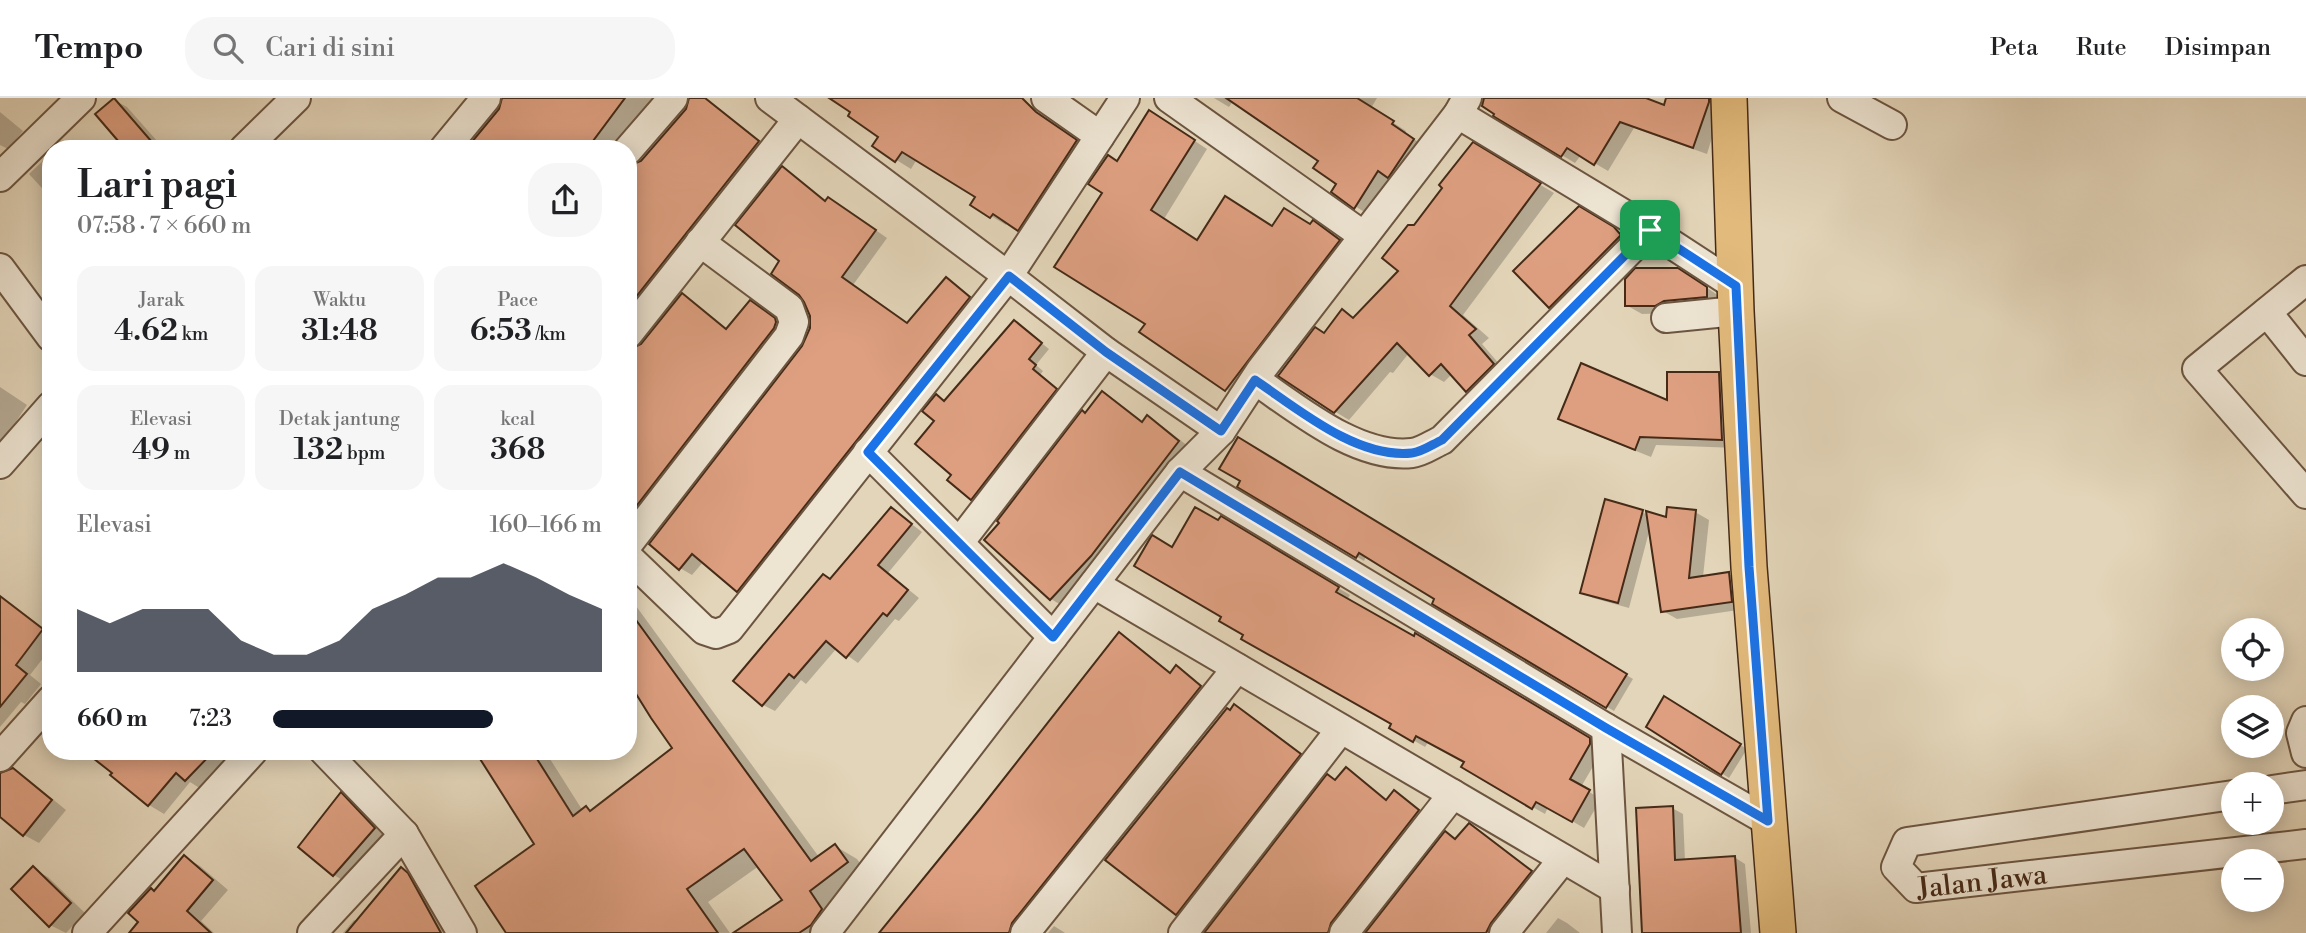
<!DOCTYPE html>
<html lang="id">
<head>
<meta charset="utf-8">
<style>
  :root { --surface:#fff; --page:#f6f6f6; --text:#202124; --muted:#757577; --line:#e0e0e0; --accent:#111827 }
  body { margin:0; font-family:"Libre Bodoni",serif; background:var(--page); color:var(--text); height:100vh; display:flex; flex-direction:column; font-size:26px; white-space:nowrap }
  * { box-sizing:border-box; margin:0 }
  p { font-size:23px; color:var(--muted) }
  .icon { flex:none; width:38px; height:38px; fill:none; stroke:currentColor; stroke-width:2; stroke-linecap:round; stroke-linejoin:round }
  .map { position:relative; flex:1; overflow:hidden }
  .panel { position:absolute; left:42px; top:42px; width:595px; height:620px; display:flex; flex-direction:column; background:var(--surface); border-radius:28px; box-shadow:0 4px 18px #0003 }
  .panel>* { flex:none }
  .fabs { position:absolute; left:2221px; top:520px; display:grid; gap:14px }
  .fabs a { display:grid; place-items:center; width:63px; height:63px; border-radius:50%; background:var(--surface); box-shadow:0 4px 18px #0003; font-size:35px }
  .pin { position:absolute; display:grid; place-items:center; width:60px; height:60px; color:#fff; margin:-30px; border-radius:14px; box-shadow:0 4px 10px #0006 }
  .round { display:grid; place-items:center; flex:none; width:74px; height:74px; border-radius:28px; background:var(--page) }
  .overview { display:flex; align-items:center; justify-content:space-between; height:119px; padding:0 35px }
  h1 { font-size:38px; font-weight:600; line-height:52px }
  .metrics { display:grid; grid-template-columns:repeat(3,1fr); gap:10px; height:119px; padding:7px 35px }
  .metrics div { display:grid; align-content:center; border-radius:18px; background:var(--page); text-align:center }
  .metrics b { font-size:30px; font-weight:600 }
  .metrics small { font-size:19px; font-weight:400 }
  .metrics p { font-size:19px }
  .chart { height:196px; padding:14px 35px }
  .chart p { display:flex; justify-content:space-between }
  .chart svg { width:100%; height:126px; margin-top:7px; fill:var(--accent); opacity:.7 }
  ul { padding:0 35px; list-style:none; font-size:23px }
  li { display:grid; grid-template-columns:112px 84px 1fr; align-items:center; height:52px }
  li i { height:18px; border-radius:9px; background:var(--accent) }
  header { display:flex; align-items:center; gap:42px; box-sizing:border-box; height:98px; padding:0 35px; background:var(--surface); border-bottom:2px solid var(--line) }
  header strong { font-size:33px }
  nav { display:flex; gap:38px; margin-inline-start:auto; font-size:24px }
  .search { width:490px; height:63px; background:var(--page); display:flex; align-items:center; gap:18px; box-sizing:border-box; padding:0 24px; border-radius:28px; color:var(--muted); font-size:26px }
  .map>svg:first-child { display:block }
  .shadow { fill:#0003 }
  .building { fill:#dd9f80; stroke:#452a17; stroke-width:2 }
  .lines { fill:none; stroke-linecap:round; stroke-linejoin:round }
  .minor-casing { stroke:#6c5540; stroke-width:32 }
  .major-casing { stroke:#452a17; stroke-width:38 }
  .minor { stroke:#ede4d2; stroke-width:28 }
  .major { stroke:#e2ba7c; stroke-width:35 }
  .route-casing { stroke:#fff; stroke-width:14 }
  .route { stroke:#1a73e8; stroke-width:9 }
  .labels { text-anchor:middle; stroke-width:5; stroke-linejoin:round; paint-order:stroke }
  .street-label { font-size:28px; fill:#452a17; stroke:#ede4d2 }
</style>
</head>
<body>
<header>
<strong>Tempo</strong>
<div class="search"><svg class="icon" aria-label="search" viewBox="0 0 24 24"><circle cx="10" cy="10" r="6"/><path d="M15 15l6 6"/></svg>Cari di sini</div>
<nav><a>Peta</a><a>Rute</a><a>Disimpan</a></nav>
</header>
<div class="map">
<svg width="2306" height="835" viewBox="0 0 2306 835">
  <rect width="100%" height="100%" fill="#e3d5b9"/>
  <filter id="stains"><feTurbulence type="fractalNoise" baseFrequency=".00286" numOctaves="4"/><feColorMatrix values="0 0 0 0 .2 0 0 0 0 .09 0 0 0 0 .02 0 0 0 .5 -.17"/></filter>
  <radialGradient id="worn" r=".72"><stop offset=".6" stop-color="#630" stop-opacity="0"/><stop offset="1" stop-color="#630" stop-opacity=".3"/></radialGradient>
  <g class="shadow">
    <path d="M 504,0 L 665,0 L 622,51 L 468,51 L 500,11 Z"/>
    <path d="M 691,0 L 706,0 L 767,50 L 628,225 L 628,70 L 641,65 L 687,11 Z"/>
    <path d="M 832,0 L 1021,0 L 1091,52 L 1033,140 L 1007,124 L 1006,127 L 991,118 L 977,99 L 917,61 L 911,71 L 874,48 L 881,38 L 853,14 Z"/>
    <path d="M 1214,0 L 1377,0 L 1371,10 L 1406,33 L 1405,35 L 1427,50 L 1369,117 L 1333,94 L 1339,85 L 1321,62 L 1233,3 L 1229,9 Z"/>
    <path d="M 1496,0 L 1641,0 L 1665,9 L 1668,0 L 1724,0 L 1707,56 L 1634,30 L 1608,73 L 1581,57 L 1575,65 L 1495,17 Z"/>
    <path d="M 114,2 L 127,9 L 158,44 L 169,51 L 127,51 Z"/>
    <path d="M 0,14 L 23,33 L 8,51 L 0,47 Z"/>
    <path d="M 1163,22 L 1207,51 L 1164,121 L 1198,144 L 1273,130 L 1311,128 L 1327,132 L 1353,151 L 1239,299 L 1226,291 L 1147,225 L 1104,94 L 1118,65 Z"/>
    <path d="M 1473,47 L 1554,95 L 1463,217 L 1489,240 L 1482,246 L 1507,275 L 1481,301 L 1467,293 L 1452,276 L 1444,284 L 1430,276 L 1409,255 L 1393,275 L 1390,274 L 1349,322 L 1334,313 L 1325,236 L 1343,213 L 1356,221 L 1400,173 L 1415,128 Z"/>
    <path d="M 49,57 L 51,58 L 51,100 L 29,76 Z"/>
    <path d="M 782,70 L 827,104 L 841,108 L 887,140 L 853,187 L 908,226 L 946,181 L 981,207 L 750,500 L 738,493 L 704,463 L 692,477 L 680,470 L 804,249 L 811,230 L 811,218 L 806,203 L 781,162 Z"/>
    <path d="M 1579,111 L 1636,145 L 1573,222 L 1550,209 L 1515,173 Z"/>
    <path d="M 1694,181 L 1722,200 L 1672,215 L 1642,216 L 1626,207 Z"/>
    <path d="M 682,197 L 728,232 L 759,209 L 784,228 L 638,423 L 628,418 L 635,253 Z"/>
    <path d="M 1015,224 L 1049,251 L 1036,267 L 1043,273 L 1040,277 L 1064,297 L 981,405 L 950,381 L 954,377 L 937,323 L 946,304 Z"/>
    <path d="M 1718,276 L 1734,285 L 1737,350 L 1656,347 L 1651,359 L 1576,329 L 1560,320 L 1669,304 Z"/>
    <path d="M 0,289 L 27,307 L 0,348 Z"/>
    <path d="M 1102,295 L 1144,325 L 1147,320 L 1162,328 L 1193,352 L 1066,510 L 1051,501 L 987,441 Z"/>
    <path d="M 1239,342 L 1633,581 L 1614,613 L 1434,505 L 1437,501 L 1366,458 L 1364,463 L 1239,388 L 1242,383 Z"/>
    <path d="M 892,411 L 922,434 L 888,475 L 919,500 L 899,523 L 895,521 L 858,565 L 837,550 L 806,586 L 801,582 L 775,613 L 763,607 L 736,583 L 831,482 Z"/>
    <path d="M 1642,414 L 1649,418 L 1668,422 L 1695,414 L 1709,422 L 1703,479 L 1729,476 L 1743,484 L 1745,511 L 1677,521 L 1663,513 L 1650,430 L 1629,510 L 1593,500 L 1582,494 Z"/>
    <path d="M 1219,424 L 1233,427 L 1350,497 L 1347,502 L 1414,541 L 1416,537 L 1601,648 L 1602,653 L 1581,689 L 1601,701 L 1584,730 L 1548,709 L 1545,716 L 1463,669 L 1466,664 L 1429,643 L 1425,649 L 1391,629 L 1394,625 L 1245,536 L 1223,518 L 1173,451 Z"/>
    <path d="M 628,497 L 819,759 L 835,748 L 857,761 L 869,778 L 836,835 L 737,835 L 784,802 L 759,768 L 708,804 L 730,835 L 508,835 L 537,746 L 478,653 L 545,653 L 583,713 L 587,711 L 591,713 L 675,651 L 628,582 Z"/>
    <path d="M 4,503 L 51,536 L 51,550 L 30,577 L 41,586 L 25,606 L 21,604 L 0,629 L 0,508 Z"/>
    <path d="M 1127,541 L 1171,576 L 1184,575 L 1208,594 L 1018,835 L 882,835 Z"/>
    <path d="M 1665,601 L 1747,651 L 1729,680 L 1648,628 Z"/>
    <path d="M 1242,612 L 1307,661 L 1184,820 L 1177,816 L 1230,614 Z"/>
    <path d="M 87,653 L 222,653 L 230,661 L 201,691 L 190,684 L 164,716 L 149,707 L 115,674 Z"/>
    <path d="M 1346,671 L 1388,703 L 1403,699 L 1426,718 L 1337,835 L 1206,835 Z"/>
    <path d="M 13,672 L 28,681 L 66,712 L 39,745 L 24,737 L 0,717 L 0,679 Z"/>
    <path d="M 341,697 L 356,705 L 389,739 L 349,786 L 334,777 Z"/>
    <path d="M 1672,710 L 1683,716 L 1685,763 L 1734,759 L 1745,766 L 1751,835 L 1645,835 Z"/>
    <path d="M 1477,732 L 1539,779 L 1497,835 L 1367,835 L 1457,742 Z"/>
    <path d="M 185,759 L 200,768 L 228,792 L 201,823 L 214,835 L 131,835 L 141,824 L 155,794 Z"/>
    <path d="M 33,771 L 48,779 L 85,815 L 66,835 L 50,827 Z"/>
    <path d="M 401,771 L 415,779 L 451,835 L 343,835 L 354,822 L 357,824 Z"/>
    <path d="M 1558,820 L 1567,825 L 1580,835 L 1546,835 Z"/>
    <path d="M 1054,828 L 1062,833 L 1065,835 L 1048,835 Z"/>
  </g>
  <g class="building">
    <path d="M 114,0 L 158,51 L 125,51 L 95,16 Z"/>
    <path d="M 502,0 L 625,0 L 587,51 L 466,51 L 499,11 Z"/>
    <path d="M 689,0 L 705,0 L 759,43 L 628,209 L 628,68 L 641,63 L 686,11 Z"/>
    <path d="M 829,0 L 1022,0 L 1036,14 L 1077,42 L 1018,133 L 993,116 L 990,120 L 970,107 L 975,99 L 902,54 L 895,64 L 872,48 L 878,39 L 848,18 L 850,14 Z"/>
    <path d="M 1226,0 L 1357,0 L 1394,23 L 1392,26 L 1414,41 L 1388,80 L 1378,73 L 1354,111 L 1331,94 L 1336,86 L 1313,70 L 1318,63 Z"/>
    <path d="M 1484,0 L 1646,0 L 1664,7 L 1666,0 L 1709,0 L 1709,4 L 1693,50 L 1620,24 L 1594,67 L 1567,50 L 1561,59 L 1493,18 L 1494,16 L 1482,8 Z"/>
    <path d="M 1149,12 L 1195,42 L 1151,112 L 1197,142 L 1225,98 L 1272,128 L 1284,110 L 1310,126 L 1313,122 L 1340,142 L 1225,293 L 1139,234 L 1145,226 L 1054,169 L 1102,95 L 1088,86 L 1108,57 L 1117,63 Z"/>
    <path d="M 1473,44 L 1541,85 L 1450,208 L 1476,231 L 1469,237 L 1494,266 L 1466,294 L 1441,266 L 1429,278 L 1397,245 L 1334,315 L 1278,278 L 1315,229 L 1324,235 L 1342,211 L 1353,220 L 1398,173 L 1382,160 L 1408,127 L 1414,127 L 1442,90 L 1439,87 Z"/>
    <path d="M 782,68 L 825,103 L 828,99 L 876,132 L 842,179 L 907,225 L 946,179 L 970,199 L 737,494 L 692,456 L 679,472 L 649,446 L 802,248 L 810,230 L 810,218 L 804,204 L 799,197 L 771,176 L 779,163 L 735,127 Z"/>
    <path d="M 1579,108 L 1614,129 L 1621,137 L 1549,210 L 1513,173 Z"/>
    <path d="M 1635,170 L 1678,170 L 1707,189 L 1707,199 L 1664,203 L 1655,208 L 1625,208 L 1625,181 Z"/>
    <path d="M 682,195 L 726,231 L 750,202 L 775,220 L 776,224 L 774,230 L 628,419 L 628,252 L 641,246 Z"/>
    <path d="M 1014,222 L 1042,245 L 1029,261 L 1036,267 L 1033,271 L 1057,291 L 971,402 L 947,382 L 951,377 L 915,346 L 934,323 L 922,313 L 936,296 L 944,303 Z"/>
    <path d="M 1581,265 L 1667,302 L 1667,274 L 1719,274 L 1722,342 L 1640,339 L 1635,352 L 1558,321 Z"/>
    <path d="M 1102,293 L 1142,324 L 1147,317 L 1179,343 L 1091,458 L 1050,502 L 984,442 L 999,425 L 997,423 L 1082,312 L 1085,315 Z"/>
    <path d="M 1238,339 L 1627,576 L 1606,610 L 1432,506 L 1434,501 L 1393,476 L 1359,455 L 1356,460 L 1237,389 L 1240,383 L 1219,371 Z"/>
    <path d="M 1605,401 L 1643,412 L 1618,505 L 1580,495 Z"/>
    <path d="M 891,409 L 912,426 L 878,467 L 908,492 L 887,518 L 883,515 L 846,560 L 826,543 L 794,580 L 789,576 L 762,608 L 733,583 L 823,476 L 830,481 Z"/>
    <path d="M 1195,409 L 1218,422 L 1221,418 L 1339,489 L 1336,494 L 1414,538 L 1415,535 L 1590,640 L 1590,646 L 1570,681 L 1590,692 L 1572,724 L 1536,704 L 1532,711 L 1461,669 L 1464,664 L 1416,638 L 1413,644 L 1389,630 L 1391,626 L 1241,541 L 1243,537 L 1219,523 L 1221,519 L 1134,468 L 1152,437 L 1172,449 Z"/>
    <path d="M 1667,409 L 1696,412 L 1689,480 L 1729,474 L 1732,504 L 1661,514 L 1646,413 L 1666,419 Z"/>
    <path d="M 0,498 L 43,531 L 16,567 L 27,576 L 0,609 Z"/>
    <path d="M 628,511 L 811,763 L 835,746 L 848,764 L 810,793 L 822,811 L 811,827 L 799,835 L 733,835 L 782,802 L 744,751 L 687,791 L 718,835 L 506,835 L 475,788 L 534,746 L 475,653 L 532,653 L 573,718 L 586,708 L 590,713 L 672,650 L 651,620 L 628,583 Z"/>
    <path d="M 1119,534 L 1170,575 L 1176,567 L 1201,588 L 1012,825 L 1009,835 L 879,835 L 980,711 Z"/>
    <path d="M 1664,598 L 1741,646 L 1721,677 L 1646,629 Z"/>
    <path d="M 1234,606 L 1301,656 L 1176,817 L 1105,762 L 1227,610 L 1230,612 Z"/>
    <path d="M 84,653 L 214,653 L 185,683 L 176,675 L 148,708 L 110,677 L 112,675 Z"/>
    <path d="M 1346,669 L 1386,702 L 1394,692 L 1419,712 L 1331,825 L 1328,835 L 1204,835 L 1327,676 L 1335,682 Z"/>
    <path d="M 13,670 L 52,702 L 23,738 L 0,719 L 0,675 Z"/>
    <path d="M 341,694 L 375,730 L 333,778 L 298,749 Z"/>
    <path d="M 1673,708 L 1675,762 L 1735,758 L 1741,835 L 1642,835 L 1636,710 Z"/>
    <path d="M 1469,725 L 1532,773 L 1491,825 L 1486,835 L 1365,835 L 1445,733 L 1455,741 Z"/>
    <path d="M 184,757 L 213,782 L 187,813 L 211,835 L 129,835 L 138,824 L 128,815 L 151,790 L 154,793 Z"/>
    <path d="M 33,768 L 71,805 L 49,829 L 11,791 Z"/>
    <path d="M 401,769 L 408,775 L 441,835 L 346,835 Z"/>
  </g>
  <g class="lines">
    <defs>
      <g id="minor">
        <path d="M 770,0 L 1008,178 L 1106,254 L 1221,333"/>
        <path d="M 1046,0 L 1100,38"/>
        <path d="M 1169,0 L 1364,138"/>
        <path d="M 1842,0 L 1892,27"/>
        <path d="M 1458,16 L 1650,132 L 1736,188"/>
        <path d="M 244,51 L 296,0"/>
        <path d="M 444,51 L 486,0"/>
        <path d="M 628,52 L 673,0"/>
        <path d="M 0,79 L 81,0"/>
        <path d="M 0,170 L 51,239"/>
        <path d="M 2306,182 L 2197,271 L 2306,396"/>
        <path d="M 2267,214 L 2306,263"/>
        <path d="M 1666,220 L 1736,213"/>
        <path d="M 628,236 L 798,21"/>
        <path d="M 1255,282 C 1298,311 1357,361 1412,355 C 1422,354 1433,346 1442,342 L 1650,132"/>
        <path d="M 868,354 L 1053,539"/>
        <path d="M 0,366 L 51,308"/>
        <path d="M 1180,374 L 1606,630 L 1768,723"/>
        <path d="M 959,445 L 1106,254"/>
        <path d="M 628,446 L 789,238 L 794,224 L 789,210 L 700,144"/>
        <path d="M 628,459 L 704,532 L 716,536 L 729,531 L 1008,178 L 1125,0"/>
        <path d="M 1094,486 L 1615,791"/>
        <path d="M 2306,623 L 2301,635 L 2306,655"/>
        <path d="M 1606,630 L 1617,835"/>
        <path d="M 324,653 L 404,736 L 462,835"/>
        <path d="M 0,659 L 51,602"/>
        <path d="M 2272,692 L 2306,687"/>
        <path id="s1" d="M 2233,697 L 1907,744 L 1896,769 L 1916,790 L 2306,746"/>
        <path d="M 87,835 L 253,653"/>
        <path d="M 312,835 L 404,736"/>
        <path d="M 825,835 L 1180,374 L 1221,333 L 1261,272 L 1458,16 L 1467,0"/>
        <path d="M 1025,835 L 1237,570"/>
        <path d="M 1183,835 L 1341,631"/>
        <path d="M 1344,835 L 1453,696"/>
        <path d="M 1504,835 L 1563,761"/>
      </g>
      <path id="major" d="M 1729,0 L 1736,213 L 1749,469 L 1778,835"/>
    </defs>
    <use href="#minor" class="minor-casing"/>
    <use href="#major" class="major-casing"/>
    <use href="#minor" class="minor"/>
    <use href="#major" class="major"/>
  </g>
  <g class="lines">
    <defs>
      <path id="route" d="M 1650,132 L 1736,188 L 1749,469 L 1768,723 L 1606,630 L 1180,374 L 1053,539 L 868,354 L 1009,178 L 1106,254 L 1221,333 L 1255,282 C 1298,311 1357,361 1412,355 C 1422,354 1433,346 1442,342 Z"/>
    </defs>
    <use href="#route" class="route-casing"/>
    <use href="#route" class="route"/>
  </g>
  <g class="labels">
    <g class="street-label">
      <text dy="10" stroke="none"><textPath href="#s1" startOffset="452">Jalan Jawa</textPath></text>
    </g>
  </g>
  <rect width="100%" height="100%" filter="url(#stains)"/>
  <rect width="100%" height="100%" fill="url(#worn)"/>
</svg>
<div class="fabs">
<a><svg class="icon" aria-label="locate" viewBox="0 0 24 24"><circle cx="12" cy="12" r="6"/><path d="M12 2v4M12 18v4M2 12h4M18 12h4"/></svg></a>
<a><svg class="icon" aria-label="layers" viewBox="0 0 24 24"><path d="M12 4l9 5-9 5-9-5zM3 14l9 5 9-5"/></svg></a>
<a>+</a>
<a>−</a>
</div>
<div class="pin" style="left:1650px;top:132px;background:#1e9e55"><svg class="icon" aria-label="arrive" viewBox="0 0 24 24"><path d="M6 21V4h12l-3 4 3 4H6"/></svg></div>
<section class="panel">
<div class="overview"><div><h1>Lari pagi</h1><p>07:58 · 7 × 660 m</p></div><a class="round"><svg class="icon" aria-label="share" viewBox="0 0 24 24"><path d="M12 15V3M7 8l5-5 5 5M5 13v7h14v-7"/></svg></a></div>
<div class="metrics">
<div><p>Jarak</p><b>4.62<small> km</small></b></div>
<div><p>Waktu</p><b>31:48</b></div>
<div><p>Pace</p><b>6:53<small> /km</small></b></div>
</div>
<div class="metrics">
<div><p>Elevasi</p><b>49<small> m</small></b></div>
<div><p>Detak jantung</p><b>132<small> bpm</small></b></div>
<div><p>kcal</p><b>368</b></div>
</div>
<div class="chart"><p><span>Elevasi</span>160–166 m</p>
<svg viewBox="0 0 160 44" preserveAspectRatio="none"><path d="M0 44V22L10 27L20 22L30 22L40 22L50 33L60 38L70 38L80 33L90 22L100 17L110 11L120 11L130 6L140 11L150 17L160 22V44z"/></svg>
</div>
<ul>
<li><b>660 m</b>7:23<i style="width:67%"></i></li>
</ul>
</section>
</div>
</body>
</html>
